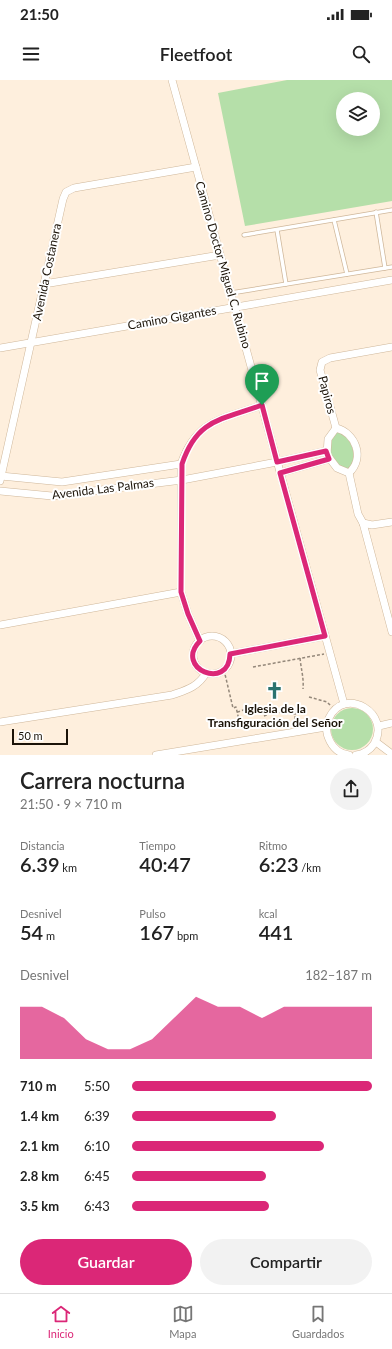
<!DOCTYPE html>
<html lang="es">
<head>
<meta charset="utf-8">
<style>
  :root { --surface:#fff; --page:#f2f2f2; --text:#222; --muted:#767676; --line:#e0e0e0; --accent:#db2777 }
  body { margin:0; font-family:Lato,sans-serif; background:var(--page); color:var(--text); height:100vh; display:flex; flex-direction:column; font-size:15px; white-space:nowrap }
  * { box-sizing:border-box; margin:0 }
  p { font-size:13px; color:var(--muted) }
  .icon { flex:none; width:22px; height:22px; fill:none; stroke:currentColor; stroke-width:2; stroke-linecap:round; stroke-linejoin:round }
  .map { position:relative; height:675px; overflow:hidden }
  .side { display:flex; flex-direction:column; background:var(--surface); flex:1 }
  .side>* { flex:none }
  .controls { position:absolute; left:336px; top:12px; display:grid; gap:8px }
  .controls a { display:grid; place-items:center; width:44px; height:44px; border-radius:50%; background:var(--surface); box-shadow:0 4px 16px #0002; font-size:20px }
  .scale { position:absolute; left:12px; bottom:10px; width:56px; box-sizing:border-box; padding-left:4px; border:2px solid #1b1308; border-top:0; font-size:11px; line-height:14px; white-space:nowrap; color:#1b1308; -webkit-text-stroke:3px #fff; paint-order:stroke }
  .pin { position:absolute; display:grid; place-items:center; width:34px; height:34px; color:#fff; margin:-41px -17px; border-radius:50% 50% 50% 0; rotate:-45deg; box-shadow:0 0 4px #0007 }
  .pin .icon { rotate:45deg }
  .round { display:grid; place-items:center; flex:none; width:42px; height:42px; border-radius:21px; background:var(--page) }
  .summary { display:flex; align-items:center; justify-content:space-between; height:68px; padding:0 20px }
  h1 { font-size:22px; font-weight:600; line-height:30px }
  .stats { display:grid; grid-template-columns:repeat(3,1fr); gap:6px; height:68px; padding:4px 20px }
  .stats div { display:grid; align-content:center }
  .stats b { font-size:20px; font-weight:600 }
  .stats small { font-size:11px; font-weight:400 }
  .stats p { font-size:11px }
  .chart { height:112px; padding:8px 20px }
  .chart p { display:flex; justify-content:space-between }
  .chart svg { width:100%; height:72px; margin-top:4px; fill:var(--accent); opacity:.7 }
  .button { display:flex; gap:8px; margin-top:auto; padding:8px 20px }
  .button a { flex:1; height:46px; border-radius:24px; background:var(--accent); color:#fff; font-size:16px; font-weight:600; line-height:46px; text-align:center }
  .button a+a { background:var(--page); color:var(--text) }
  ul { padding:0 20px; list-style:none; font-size:13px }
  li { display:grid; grid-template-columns:64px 48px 1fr; align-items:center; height:30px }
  li i { height:10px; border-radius:5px; background:var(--accent) }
  .status { display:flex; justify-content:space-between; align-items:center; height:28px; padding:0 20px; background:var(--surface); direction:ltr }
  .status svg { height:11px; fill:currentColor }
  header { display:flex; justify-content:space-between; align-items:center; height:52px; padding:0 20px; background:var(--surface); font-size:18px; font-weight:600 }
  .menu { display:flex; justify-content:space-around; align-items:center; height:56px; border-top:1px solid var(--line); background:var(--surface); font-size:11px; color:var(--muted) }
  .menu a { display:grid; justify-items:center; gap:2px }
  .menu .selected { color:var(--accent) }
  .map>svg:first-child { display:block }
  .green { fill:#b5dfa9; fill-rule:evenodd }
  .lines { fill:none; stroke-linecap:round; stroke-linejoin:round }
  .lane-casing { stroke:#cfb79a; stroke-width:5 }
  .street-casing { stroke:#cfb79a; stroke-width:8 }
  .path { stroke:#94887a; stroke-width:1.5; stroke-dasharray:3 2; stroke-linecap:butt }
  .lane { stroke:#fff; stroke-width:3.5 }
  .street { stroke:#fff; stroke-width:7 }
  .route-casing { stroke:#fff; stroke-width:8 }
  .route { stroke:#db2777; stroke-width:5 }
  .labels { text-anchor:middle; stroke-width:4; stroke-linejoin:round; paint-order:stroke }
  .street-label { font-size:12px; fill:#1b1308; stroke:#fff }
  .poi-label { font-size:12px; font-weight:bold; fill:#1b1308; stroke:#fff }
</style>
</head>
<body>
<div class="status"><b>21:50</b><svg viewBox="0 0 49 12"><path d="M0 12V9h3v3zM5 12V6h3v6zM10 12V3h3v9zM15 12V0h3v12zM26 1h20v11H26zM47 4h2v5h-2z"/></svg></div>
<header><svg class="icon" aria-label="menu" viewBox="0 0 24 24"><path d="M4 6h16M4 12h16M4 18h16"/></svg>Fleetfoot<svg class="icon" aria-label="search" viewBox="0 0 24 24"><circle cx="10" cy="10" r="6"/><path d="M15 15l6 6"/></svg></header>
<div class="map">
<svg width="392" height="675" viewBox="0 0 392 675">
  <rect width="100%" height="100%" fill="#feefdd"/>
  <g class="green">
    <path d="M 287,0 L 392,0 L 392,121 L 245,146 L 218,13 ZM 343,19 L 373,19 L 373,49 L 343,49 Z"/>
    <path d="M 338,351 L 341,352 C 351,361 355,369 354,383 L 348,389 L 343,389 C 332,377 321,364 338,351 Z"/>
    <circle cx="352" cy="649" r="21"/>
  </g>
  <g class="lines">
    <defs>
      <g id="lane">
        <path d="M 376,132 L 385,188"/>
        <path d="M 334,140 L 347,194"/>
        <path d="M 277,150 L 286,204"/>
        <path d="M 244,155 L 392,130"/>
        <path d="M 231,213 L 392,187"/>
      </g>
      <g id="street">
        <path d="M 172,0 L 344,624"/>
        <path d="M 44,204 L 220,175"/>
        <path d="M 0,268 L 392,200"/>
        <path d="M 336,348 L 320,290 L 322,282 L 330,278 L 392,267"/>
        <path d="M 336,348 L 328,359 L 327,375 L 337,388 L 349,393"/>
        <path d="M 336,348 C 356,353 365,378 349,393"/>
        <path d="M 280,393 L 329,379"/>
        <path d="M 349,393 L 358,434 L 363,443 L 392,552"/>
        <path d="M 1,396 L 62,402 L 181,384"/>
        <path d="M 0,401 L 63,119 L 66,112 L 74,108 L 196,87"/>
        <path d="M 0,411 L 52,416 L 182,400 L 277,382 L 326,371"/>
        <path d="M 363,443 L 372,445 L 392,442"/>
        <path d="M 0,545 L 181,512"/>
        <circle cx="212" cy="575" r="19"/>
        <path d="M 200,561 L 188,534 L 181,512 L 181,384 C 197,339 221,340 262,325"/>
        <path d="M 230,574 L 325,556"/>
        <path d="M 0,642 L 172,615 C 186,610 198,607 206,593"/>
        <path d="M 379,646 L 392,643"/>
        <path d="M 376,662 L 392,674"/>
        <path d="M 156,675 L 326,647"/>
        <path d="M 349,675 C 332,673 322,653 329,638 C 345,605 392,634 374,664 C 370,670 364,674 356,675"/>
      </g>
    </defs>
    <use href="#lane" class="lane-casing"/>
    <use href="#street" class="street-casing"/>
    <g class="path">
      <path d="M 300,578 C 301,589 304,598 303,609"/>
      <path d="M 253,587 L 324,574"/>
      <path d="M 224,590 L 233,628 L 236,627 L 241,649"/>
      <path d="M 309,617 L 327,622 L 331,626"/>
      <path d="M 237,632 C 250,629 258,620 268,633"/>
      <path d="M 264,636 L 274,632 L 297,634"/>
      <path d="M 296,644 L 295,636 L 300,625"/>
    </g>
    <use href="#lane" class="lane"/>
    <use href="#street" class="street"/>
  </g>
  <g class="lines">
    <defs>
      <path id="route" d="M 262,325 L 277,382 L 326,371 L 329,379 L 280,393 L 325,556 L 230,574 C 229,612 173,588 200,561 L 188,534 L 181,512 L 182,384 C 197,339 221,340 262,325 Z"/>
    </defs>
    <use href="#route" class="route-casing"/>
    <use href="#route" class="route"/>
  </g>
  <defs>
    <symbol id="church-bare" viewBox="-9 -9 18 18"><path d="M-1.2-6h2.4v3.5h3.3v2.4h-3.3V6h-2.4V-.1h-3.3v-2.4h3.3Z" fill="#2a7370" stroke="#fff" stroke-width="2.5" paint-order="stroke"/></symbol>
  </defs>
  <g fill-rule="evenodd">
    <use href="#church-bare" x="262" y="598" width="25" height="25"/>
  </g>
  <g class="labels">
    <g class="street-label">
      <text transform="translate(223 185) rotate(74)" y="4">Camino Doctor Miguel C. Rubino</text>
      <text transform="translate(47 192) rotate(-78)" y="4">Avenida Costanera</text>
      <text transform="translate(172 238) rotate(-10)" y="4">Camino Gigantes</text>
      <text transform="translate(327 315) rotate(75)" y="4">Papiros</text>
      <text transform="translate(103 409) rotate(-7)" y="4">Avenida Las Palmas</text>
    </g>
    <g class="poi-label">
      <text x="275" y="633">Iglesia de la<tspan x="275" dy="14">Transfiguración del Señor</tspan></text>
    </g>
  </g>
</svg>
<div class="controls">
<a><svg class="icon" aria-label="layers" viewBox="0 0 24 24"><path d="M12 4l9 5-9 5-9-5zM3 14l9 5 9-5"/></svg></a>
</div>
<div class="scale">50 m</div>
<div class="pin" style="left:262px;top:325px;background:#1e9e55"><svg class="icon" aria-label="arrive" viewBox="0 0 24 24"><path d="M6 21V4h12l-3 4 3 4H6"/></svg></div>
</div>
<section class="side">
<div class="summary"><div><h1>Carrera nocturna</h1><p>21:50 · 9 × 710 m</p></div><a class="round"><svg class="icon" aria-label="share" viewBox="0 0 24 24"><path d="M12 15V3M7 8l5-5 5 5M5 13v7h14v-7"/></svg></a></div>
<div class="stats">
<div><p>Distancia</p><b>6.39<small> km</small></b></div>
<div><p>Tiempo</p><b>40:47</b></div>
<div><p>Ritmo</p><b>6:23<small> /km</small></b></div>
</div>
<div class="stats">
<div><p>Desnivel</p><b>54<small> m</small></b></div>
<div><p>Pulso</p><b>167<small> bpm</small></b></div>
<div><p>kcal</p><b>441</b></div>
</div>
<div class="chart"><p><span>Desnivel</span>182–187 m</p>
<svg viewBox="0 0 160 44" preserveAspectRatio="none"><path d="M0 44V12L10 12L20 19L30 32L40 38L50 38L60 32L70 19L80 6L90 12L100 12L110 19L120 12L130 12L140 12L150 12L160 12V44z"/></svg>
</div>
<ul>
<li><b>710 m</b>5:50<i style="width:100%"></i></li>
<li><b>1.4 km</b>6:39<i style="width:60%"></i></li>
<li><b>2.1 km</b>6:10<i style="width:80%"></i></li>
<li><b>2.8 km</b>6:45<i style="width:56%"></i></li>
<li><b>3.5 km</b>6:43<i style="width:57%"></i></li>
</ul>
<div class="button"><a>Guardar</a><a>Compartir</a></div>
</section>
<nav class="menu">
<a class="selected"><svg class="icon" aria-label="home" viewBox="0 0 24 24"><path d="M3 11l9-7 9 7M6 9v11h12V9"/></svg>Inicio</a>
<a><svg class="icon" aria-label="map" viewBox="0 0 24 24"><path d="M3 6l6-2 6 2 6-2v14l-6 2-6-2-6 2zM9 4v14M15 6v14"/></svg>Mapa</a>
<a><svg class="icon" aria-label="saved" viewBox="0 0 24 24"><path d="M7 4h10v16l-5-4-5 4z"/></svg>Guardados</a>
</nav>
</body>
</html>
